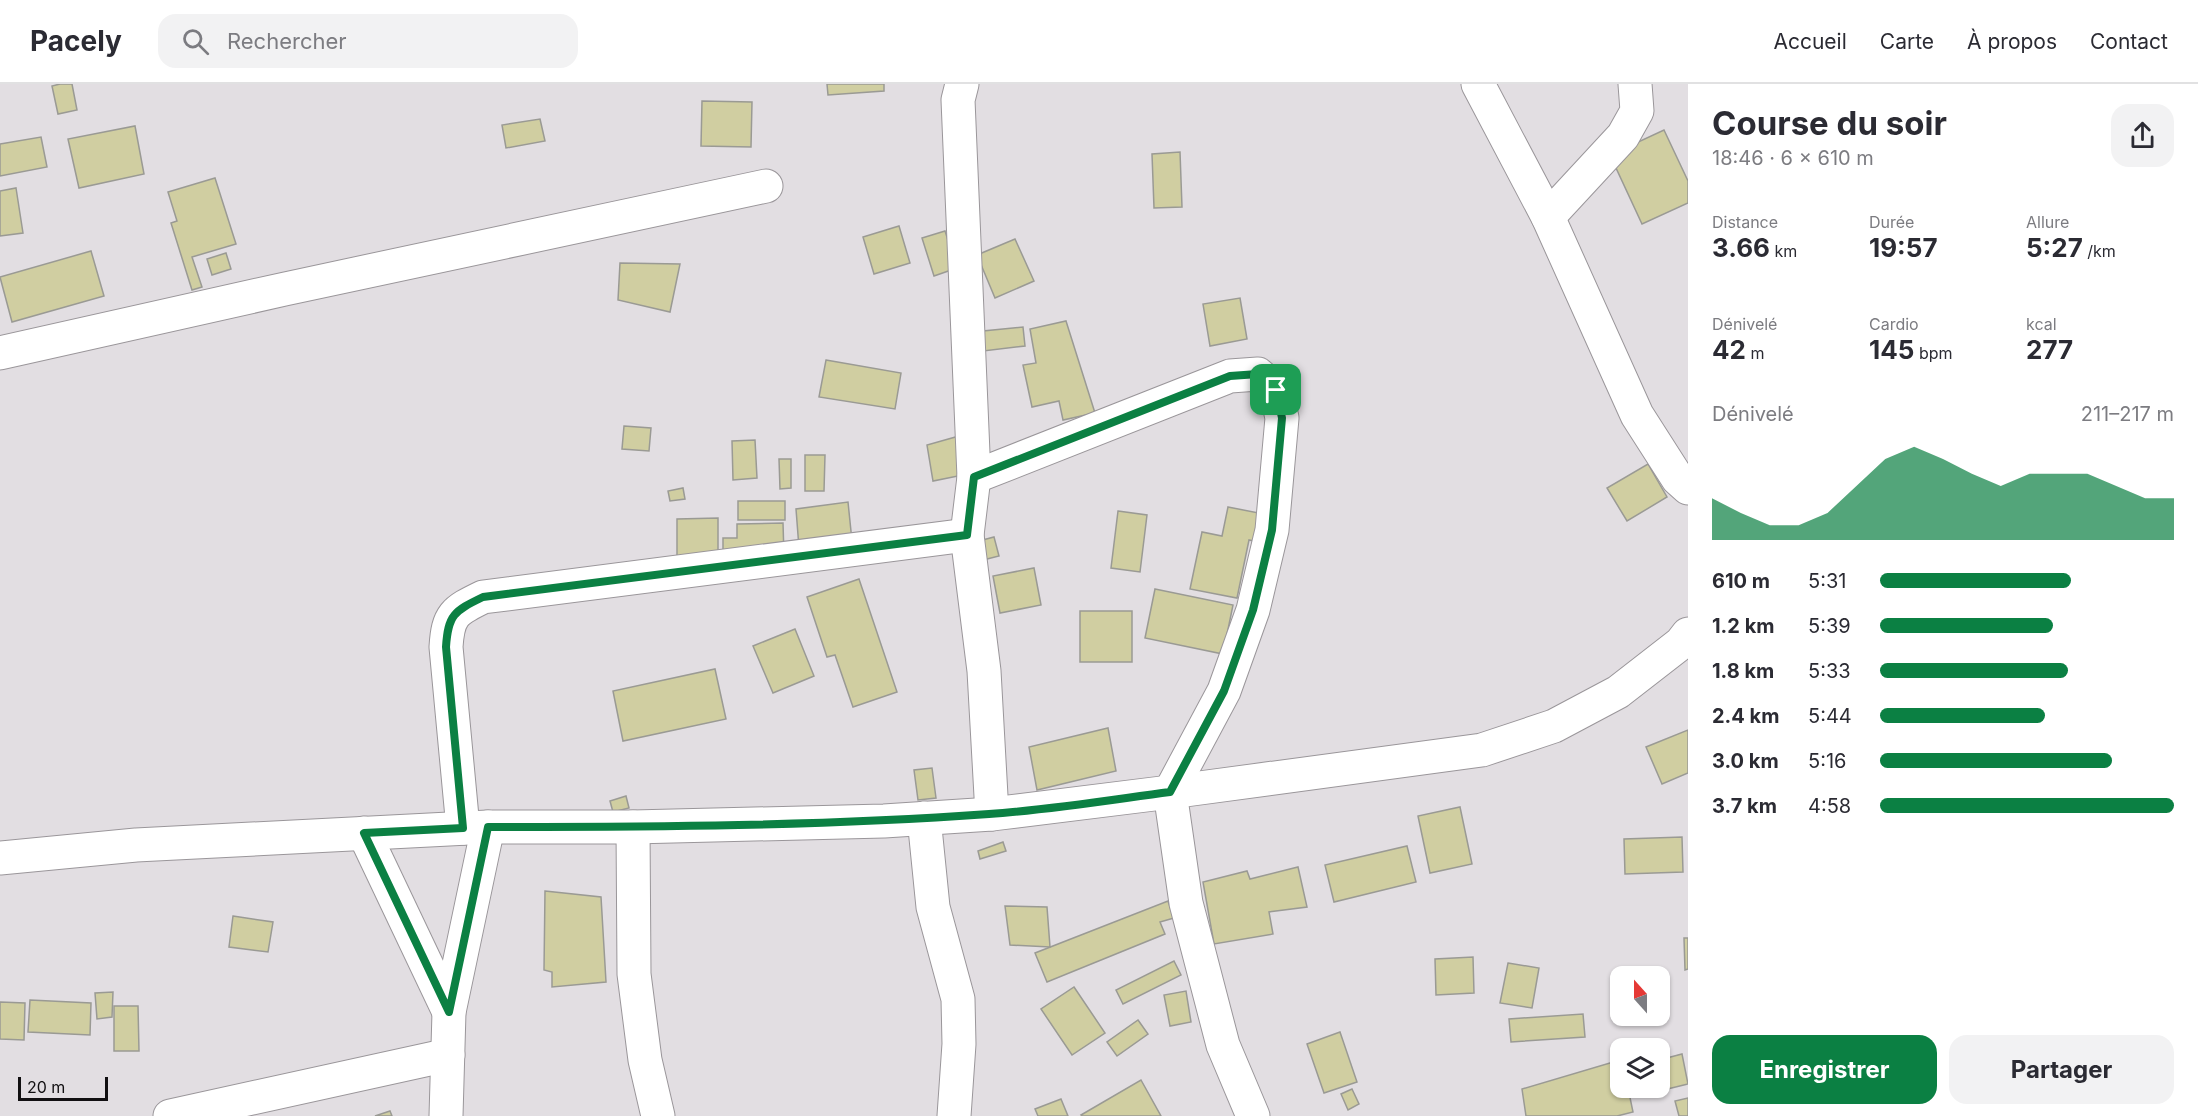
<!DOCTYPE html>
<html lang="fr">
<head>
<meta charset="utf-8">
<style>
  :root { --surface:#fff; --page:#f2f2f3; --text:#2b2b33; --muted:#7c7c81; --line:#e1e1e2; --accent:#0b8043 }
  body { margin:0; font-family:Inter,sans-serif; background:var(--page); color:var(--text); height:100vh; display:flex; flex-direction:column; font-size:22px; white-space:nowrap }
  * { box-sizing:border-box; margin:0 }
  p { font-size:20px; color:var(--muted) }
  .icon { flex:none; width:33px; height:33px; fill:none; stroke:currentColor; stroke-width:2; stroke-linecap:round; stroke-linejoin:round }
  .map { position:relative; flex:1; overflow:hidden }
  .panel { display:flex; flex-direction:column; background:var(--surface); width:510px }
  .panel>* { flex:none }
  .needle { width:39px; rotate:339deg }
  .tools { position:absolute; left:1610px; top:882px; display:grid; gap:12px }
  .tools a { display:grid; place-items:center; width:60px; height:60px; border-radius:12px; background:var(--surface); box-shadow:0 2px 4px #0004; font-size:30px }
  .scale { position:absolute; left:18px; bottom:15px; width:90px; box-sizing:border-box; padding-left:6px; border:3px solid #110f11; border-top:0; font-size:16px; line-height:21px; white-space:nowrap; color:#110f11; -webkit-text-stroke:4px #e2dee2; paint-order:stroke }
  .pin { position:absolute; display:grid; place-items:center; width:51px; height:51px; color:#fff; margin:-26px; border-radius:12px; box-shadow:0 3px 9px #0006 }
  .round { display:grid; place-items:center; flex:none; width:63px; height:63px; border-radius:18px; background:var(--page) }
  .overview { display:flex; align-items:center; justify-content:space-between; height:102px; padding:0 24px }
  h1 { font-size:33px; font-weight:700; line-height:45px }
  .figures { display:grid; grid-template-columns:repeat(3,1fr); gap:9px; height:102px; padding:6px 24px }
  .figures div { display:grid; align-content:center }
  .figures b { font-size:26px; font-weight:700 }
  .figures small { font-size:16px; font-weight:400 }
  .figures p { font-size:16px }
  .chart { height:168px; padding:12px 24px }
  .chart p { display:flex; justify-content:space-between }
  .chart svg { width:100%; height:108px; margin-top:6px; fill:var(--accent); opacity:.7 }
  .action { display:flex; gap:12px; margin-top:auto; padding:12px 24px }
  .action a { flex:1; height:69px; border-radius:18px; background:var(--accent); color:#fff; font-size:24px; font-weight:700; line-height:69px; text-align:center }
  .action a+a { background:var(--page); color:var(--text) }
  ul { padding:0 24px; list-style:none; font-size:20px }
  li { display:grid; grid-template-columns:96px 72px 1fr; align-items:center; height:45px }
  li i { height:15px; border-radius:8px; background:var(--accent) }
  header { display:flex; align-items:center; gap:36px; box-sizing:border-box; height:84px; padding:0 30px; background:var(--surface); border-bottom:2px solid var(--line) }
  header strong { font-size:28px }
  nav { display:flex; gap:33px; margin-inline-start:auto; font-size:21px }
  .search { width:420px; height:54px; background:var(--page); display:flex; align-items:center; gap:15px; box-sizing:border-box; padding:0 21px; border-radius:18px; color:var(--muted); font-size:22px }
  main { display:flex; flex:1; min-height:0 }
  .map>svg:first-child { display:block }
  .building { fill:#d0cea1; stroke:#9a9a94; stroke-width:1.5 }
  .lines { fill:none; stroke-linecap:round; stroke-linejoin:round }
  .minor-casing { stroke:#9a969a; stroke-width:35 }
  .minor { stroke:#fff; stroke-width:33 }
  .route-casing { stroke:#fff; stroke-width:12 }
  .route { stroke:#0b8043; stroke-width:8 }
</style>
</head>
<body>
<header>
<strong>Pacely</strong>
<div class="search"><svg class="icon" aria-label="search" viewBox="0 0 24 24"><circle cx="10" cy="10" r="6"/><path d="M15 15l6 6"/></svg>Rechercher</div>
<nav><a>Accueil</a><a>Carte</a><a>À propos</a><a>Contact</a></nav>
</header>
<main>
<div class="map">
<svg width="1688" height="1032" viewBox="0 0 1688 1032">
  <rect width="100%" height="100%" fill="#e2dee2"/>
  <g class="building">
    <path d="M 60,0 L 72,0 L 77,26 L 58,30 L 52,2 Z"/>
    <path d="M 827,0 L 884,0 L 884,7 L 828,11 Z"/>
    <path d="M 702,17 L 752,18 L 751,63 L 701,62 Z"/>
    <path d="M 540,35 L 545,57 L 506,64 L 502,41 Z"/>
    <path d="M 135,42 L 144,90 L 79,104 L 68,55 Z"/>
    <path d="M 1664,46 L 1688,97 L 1688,119 L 1642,140 L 1610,71 Z"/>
    <path d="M 41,53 L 47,83 L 0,92 L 0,60 Z"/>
    <path d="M 1180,68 L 1182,123 L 1154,124 L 1152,70 Z"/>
    <path d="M 215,94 L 236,160 L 192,173 L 202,203 L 192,206 L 171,139 L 177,137 L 168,108 Z"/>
    <path d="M 16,104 L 23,149 L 0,152 L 0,107 Z"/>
    <path d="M 899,142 L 910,179 L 874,190 L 863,153 Z"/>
    <path d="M 945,147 L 957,184 L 934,192 L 922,154 Z"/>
    <path d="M 1015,155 L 1034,197 L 995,214 L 977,171 Z"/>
    <path d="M 91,167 L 104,212 L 12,238 L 0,193 Z"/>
    <path d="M 226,169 L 231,185 L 212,191 L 207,175 Z"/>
    <path d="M 620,179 L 680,180 L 670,228 L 618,216 Z"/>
    <path d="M 1240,214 L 1247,255 L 1210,262 L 1203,220 Z"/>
    <path d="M 1066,237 L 1095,329 L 1063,336 L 1059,317 L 1032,323 L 1023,281 L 1036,279 L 1030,245 Z"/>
    <path d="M 1023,243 L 1025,262 L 975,268 L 973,248 Z"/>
    <path d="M 826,276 L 901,289 L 895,325 L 819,313 Z"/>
    <path d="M 624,342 L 651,344 L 649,367 L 622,365 Z"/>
    <path d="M 959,352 L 968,390 L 933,397 L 927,361 Z"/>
    <path d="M 755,356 L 757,394 L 733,396 L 732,357 Z"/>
    <path d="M 805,371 L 825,371 L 824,407 L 805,407 Z"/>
    <path d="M 779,375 L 791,375 L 791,404 L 780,405 Z"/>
    <path d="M 1648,380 L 1667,413 L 1627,437 L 1607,404 Z"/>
    <path d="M 683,404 L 685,415 L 670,417 L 668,407 Z"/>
    <rect x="738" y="417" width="47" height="19"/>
    <path d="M 848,418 L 852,457 L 799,464 L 796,425 Z"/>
    <path d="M 1228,423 L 1269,431 L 1263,459 L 1249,456 L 1237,514 L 1190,505 L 1202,448 L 1222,452 Z"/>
    <path d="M 1118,427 L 1147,431 L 1140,488 L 1111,484 Z"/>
    <path d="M 718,434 L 718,477 L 677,478 L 677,435 Z"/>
    <path d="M 783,439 L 784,472 L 723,472 L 723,454 L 737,454 L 737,440 Z"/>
    <path d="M 994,453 L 999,472 L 979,477 L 975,458 Z"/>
    <path d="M 1034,484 L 1041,521 L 1000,529 L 993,492 Z"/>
    <path d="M 859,495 L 897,608 L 853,623 L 835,571 L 827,573 L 807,513 Z"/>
    <path d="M 1155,505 L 1233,521 L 1223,570 L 1145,554 Z"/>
    <rect x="1080" y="527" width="52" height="51"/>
    <path d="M 795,545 L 814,592 L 773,609 L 753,562 Z"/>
    <path d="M 715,585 L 726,635 L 623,657 L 613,607 Z"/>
    <path d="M 1108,644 L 1116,687 L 1037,706 L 1029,663 Z"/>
    <path d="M 1688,646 L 1688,689 L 1662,700 L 1646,663 Z"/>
    <path d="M 932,684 L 936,714 L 918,716 L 914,686 Z"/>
    <path d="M 626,712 L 629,724 L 613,728 L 610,717 Z"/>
    <path d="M 1460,723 L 1472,780 L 1430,789 L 1418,732 Z"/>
    <path d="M 1682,753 L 1683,788 L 1625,790 L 1624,755 Z"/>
    <path d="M 1003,758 L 1006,767 L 980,775 L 978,767 Z"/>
    <path d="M 1407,762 L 1416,798 L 1334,818 L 1325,781 Z"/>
    <path d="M 1298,783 L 1307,823 L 1269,828 L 1273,850 L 1214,860 L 1203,798 L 1247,787 L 1250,795 Z"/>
    <path d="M 545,807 L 601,813 L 606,898 L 552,903 L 552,888 L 544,886 Z"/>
    <path d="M 1168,817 L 1174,834 L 1160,838 L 1165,850 L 1047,898 L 1035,869 Z"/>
    <path d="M 1005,822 L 1047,823 L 1050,863 L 1010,861 Z"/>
    <path d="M 233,832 L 273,838 L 268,868 L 229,863 Z"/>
    <path d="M 1684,854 L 1688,854 L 1688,885 L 1685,886 Z"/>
    <path d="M 1473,873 L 1474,909 L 1436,911 L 1435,875 Z"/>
    <path d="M 1174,877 L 1181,891 L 1123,920 L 1116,906 Z"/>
    <path d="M 1508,879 L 1539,884 L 1532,924 L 1500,919 Z"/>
    <path d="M 1074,903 L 1105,949 L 1072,971 L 1041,925 Z"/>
    <path d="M 1186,907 L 1191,938 L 1170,942 L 1164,911 Z"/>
    <path d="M 113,908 L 112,933 L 97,935 L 95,909 Z"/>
    <path d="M 30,916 L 91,919 L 90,951 L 28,948 Z"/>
    <path d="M 0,918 L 25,919 L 24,956 L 0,955 Z"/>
    <path d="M 114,922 L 138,922 L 139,967 L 114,967 Z"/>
    <path d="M 1583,930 L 1585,953 L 1511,958 L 1509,935 Z"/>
    <path d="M 1138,936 L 1148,950 L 1117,972 L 1107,958 Z"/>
    <path d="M 1340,948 L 1357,998 L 1324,1009 L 1307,960 Z"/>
    <path d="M 1682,970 L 1688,1000 L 1651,1009 L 1650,1004 L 1659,1004 L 1659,976 Z"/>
    <path d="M 1620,976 L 1620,1004 L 1628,1004 L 1633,1028 L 1617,1032 L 1526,1032 L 1522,1005 Z"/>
    <path d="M 1141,996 L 1161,1032 L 1082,1032 L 1081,1031 Z"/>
    <path d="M 1352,1005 L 1359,1020 L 1348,1026 L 1341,1010 Z"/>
    <path d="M 1688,1014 L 1688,1032 L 1679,1032 L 1675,1017 Z"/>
    <path d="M 1061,1015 L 1068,1032 L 1038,1032 L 1035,1025 Z"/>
    <path d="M 390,1027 L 392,1032 L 375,1032 Z"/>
  </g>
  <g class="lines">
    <defs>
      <g id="minor">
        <path d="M 962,0 L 958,16 L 974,393 L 967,451 L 984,587 L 992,730"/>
        <path d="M 1478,0 L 1548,133 L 1637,331 L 1678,395 L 1688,404"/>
        <path d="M 1548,133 L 1623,52 L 1637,27 L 1635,0"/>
        <path d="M 0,269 L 285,205 L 766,102"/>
        <path d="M 974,393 L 1230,292 L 1258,290 L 1276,306 L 1282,334 L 1272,446 L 1253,526 L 1224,607 L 1170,708 L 1186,819 L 1223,961 L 1253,1032"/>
        <path d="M 924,734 L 933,823 L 958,915 L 959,960 L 954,1032"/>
        <path d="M 633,743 L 634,890 L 645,976 L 658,1032"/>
        <path d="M 463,744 L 446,563 C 448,531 454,527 483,513 L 967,451"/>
        <path d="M 364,749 L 449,928"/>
        <path d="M 0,774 L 136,761 L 488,743 L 633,743 L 884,737 L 992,730 L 1170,708 L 1482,666 L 1554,642 L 1618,608 L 1681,559 L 1688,550"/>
        <path d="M 170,1032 L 448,971"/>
        <path d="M 446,1032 L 449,928 L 488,743"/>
      </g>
    </defs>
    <use href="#minor" class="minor-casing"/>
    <use href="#minor" class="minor"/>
  </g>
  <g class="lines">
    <defs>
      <path id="route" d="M 1258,290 L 1276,306 L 1282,334 L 1272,446 L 1253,526 L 1224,607 L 1170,708 C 1110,716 1049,726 989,730 C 822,742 655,743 488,743 L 449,928 L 364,749 L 463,744 L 446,563 C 448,531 454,527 483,513 L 967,451 L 974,393 L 1230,292 Z"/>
    </defs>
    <use href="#route" class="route-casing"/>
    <use href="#route" class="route"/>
  </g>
</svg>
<div class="tools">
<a><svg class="needle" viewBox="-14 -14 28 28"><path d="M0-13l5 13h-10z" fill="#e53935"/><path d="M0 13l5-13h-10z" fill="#7c7c81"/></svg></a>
<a><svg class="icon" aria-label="layers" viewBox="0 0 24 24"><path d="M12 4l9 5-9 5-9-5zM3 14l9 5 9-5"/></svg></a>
</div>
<div class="scale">20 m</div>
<div class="pin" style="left:1276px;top:306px;background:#1e9e55"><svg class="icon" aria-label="arrive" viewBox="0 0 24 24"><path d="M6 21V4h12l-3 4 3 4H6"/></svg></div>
</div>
<section class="panel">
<div class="overview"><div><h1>Course du soir</h1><p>18:46 · 6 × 610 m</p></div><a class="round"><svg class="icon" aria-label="share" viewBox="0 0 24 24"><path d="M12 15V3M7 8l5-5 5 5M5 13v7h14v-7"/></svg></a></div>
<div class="figures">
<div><p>Distance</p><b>3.66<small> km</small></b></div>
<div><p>Durée</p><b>19:57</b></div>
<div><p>Allure</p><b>5:27<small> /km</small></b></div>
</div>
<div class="figures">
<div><p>Dénivelé</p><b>42<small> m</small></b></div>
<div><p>Cardio</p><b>145<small> bpm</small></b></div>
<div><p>kcal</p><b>277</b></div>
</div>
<div class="chart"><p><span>Dénivelé</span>211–217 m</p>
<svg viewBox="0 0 160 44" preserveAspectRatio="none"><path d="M0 44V27L10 33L20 38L30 38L40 33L50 22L60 11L70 6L80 11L90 17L100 22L110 17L120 17L130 17L140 22L150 27L160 27V44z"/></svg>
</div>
<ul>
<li><b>610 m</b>5:31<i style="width:65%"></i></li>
<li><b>1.2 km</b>5:39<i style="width:59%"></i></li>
<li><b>1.8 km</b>5:33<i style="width:64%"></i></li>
<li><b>2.4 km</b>5:44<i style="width:56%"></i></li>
<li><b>3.0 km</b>5:16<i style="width:79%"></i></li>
<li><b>3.7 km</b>4:58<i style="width:100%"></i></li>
</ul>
<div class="action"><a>Enregistrer</a><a>Partager</a></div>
</section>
</main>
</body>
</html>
